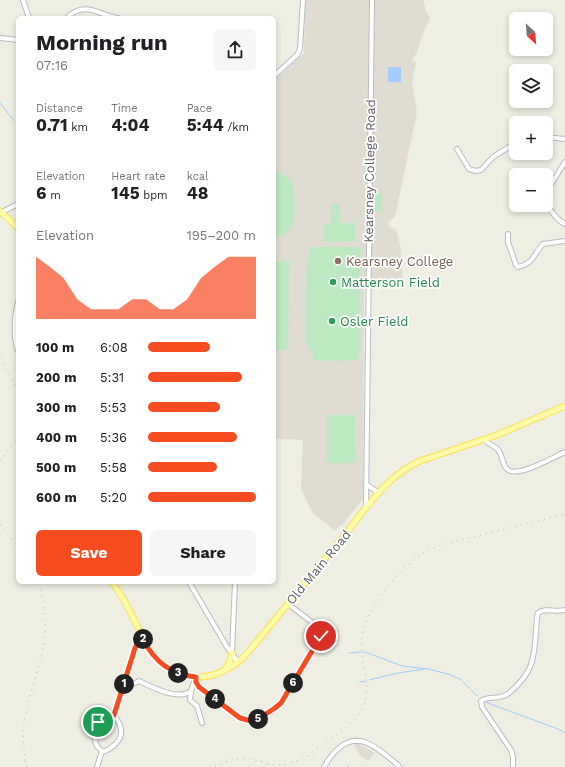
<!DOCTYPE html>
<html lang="en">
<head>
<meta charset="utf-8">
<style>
  :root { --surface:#fff; --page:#f6f6f6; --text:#202124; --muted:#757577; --accent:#f74b20 }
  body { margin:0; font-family:"Work Sans",sans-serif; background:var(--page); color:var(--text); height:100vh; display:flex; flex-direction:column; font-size:15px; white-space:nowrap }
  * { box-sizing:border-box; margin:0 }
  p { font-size:13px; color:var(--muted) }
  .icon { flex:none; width:22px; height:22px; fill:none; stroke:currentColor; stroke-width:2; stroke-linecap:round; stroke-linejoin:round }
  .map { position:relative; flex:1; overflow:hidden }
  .side { position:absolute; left:16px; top:16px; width:260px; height:568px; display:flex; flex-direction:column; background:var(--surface); border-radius:6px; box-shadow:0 2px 6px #0003 }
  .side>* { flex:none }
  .needle { width:26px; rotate:154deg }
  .controls { position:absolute; left:509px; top:12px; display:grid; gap:8px }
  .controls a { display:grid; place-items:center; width:44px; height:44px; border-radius:6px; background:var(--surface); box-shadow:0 2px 6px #0003; font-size:20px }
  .pin { position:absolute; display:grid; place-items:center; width:34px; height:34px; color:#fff; margin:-17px; border:2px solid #fff; border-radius:50%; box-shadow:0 1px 4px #0007 }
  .km { position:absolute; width:20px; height:20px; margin:-10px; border-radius:50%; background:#222; color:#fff; font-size:11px; line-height:20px; text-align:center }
  .round { display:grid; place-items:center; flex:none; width:42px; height:42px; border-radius:6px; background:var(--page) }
  .summary { display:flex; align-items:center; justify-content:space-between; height:68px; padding:0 20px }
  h1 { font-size:22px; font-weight:700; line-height:30px }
  .figures { display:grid; grid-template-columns:repeat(3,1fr); gap:6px; height:68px; padding:4px 20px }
  .figures div { display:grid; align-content:center }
  .figures b { font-size:17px; font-weight:700 }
  .figures small { font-size:11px; font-weight:400 }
  .figures p { font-size:11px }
  .chart { height:112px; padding:8px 20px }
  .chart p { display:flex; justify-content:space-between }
  .chart svg { width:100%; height:72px; margin-top:4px; fill:var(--accent); opacity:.7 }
  .action { display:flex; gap:8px; margin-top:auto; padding:8px 20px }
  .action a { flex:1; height:46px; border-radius:6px; background:var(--accent); color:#fff; font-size:16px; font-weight:700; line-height:46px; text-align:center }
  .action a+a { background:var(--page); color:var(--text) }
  ul { padding:0 20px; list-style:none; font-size:13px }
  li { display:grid; grid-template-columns:64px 48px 1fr; align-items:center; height:30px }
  li i { height:10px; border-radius:5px; background:var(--accent) }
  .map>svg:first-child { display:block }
  .education { fill:#dfddd2 }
  .green { fill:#bde9c2 }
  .water { fill:#a3ccff }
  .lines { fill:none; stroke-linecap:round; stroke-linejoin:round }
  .stream { stroke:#a3ccff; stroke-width:1 }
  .minor-casing { stroke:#bbbcc3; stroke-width:6 }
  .major-casing { stroke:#fde14e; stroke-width:7 }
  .minor { stroke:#fff; stroke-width:4 }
  .major { stroke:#fffba8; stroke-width:5 }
  .rail { stroke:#b6b7b8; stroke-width:1; stroke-dasharray:1 5; stroke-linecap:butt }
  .route-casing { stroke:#fff; stroke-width:8 }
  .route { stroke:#f74b20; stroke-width:5 }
  .education-dot { fill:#8d6e63; stroke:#fff; stroke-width:1.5 }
  .leisure-dot { fill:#2e9e5b; stroke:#fff; stroke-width:1.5 }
  .labels { text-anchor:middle; stroke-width:3.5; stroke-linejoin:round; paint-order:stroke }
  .street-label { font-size:13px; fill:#5b5e65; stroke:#fff }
  .education-label { font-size:13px; fill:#785e54; stroke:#fff; text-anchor:start }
  .leisure-label { font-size:13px; fill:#27864d; stroke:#fff; text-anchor:start }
</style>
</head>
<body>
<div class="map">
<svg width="565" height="767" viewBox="0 0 565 767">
  <rect width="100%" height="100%" fill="#efeee3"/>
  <g class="education">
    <path d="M 305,0 L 423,0 L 426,11 L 430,18 L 420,41 L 417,53 L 411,61 L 416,62 L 412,83 L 417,112 L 395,217 L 388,222 L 389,227 L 396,229 L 401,249 L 403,283 L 364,282 L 363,499 L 342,525 L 341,524 L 335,531 L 312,512 L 301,489 L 303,440 L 274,439 L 274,81 L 304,53 Z"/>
    <path d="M 356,742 L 375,753 L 368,761 L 359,755 L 354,745 Z"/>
  </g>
  <g class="green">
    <path d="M 274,171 C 283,173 291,179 294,188 C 294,208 301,233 274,237 Z"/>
    <rect x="373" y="193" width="9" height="18"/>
    <path d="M 331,205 L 340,205 L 340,223 L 355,223 L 355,241 L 324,242 L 324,224 L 331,223 Z"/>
    <path d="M 311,247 L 361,247 L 359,360 L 315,361 L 305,339 L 307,261 Z"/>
    <path d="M 274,261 L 289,261 L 288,350 L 274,350 Z"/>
    <path d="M 327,415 L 355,415 L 356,463 L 327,463 Z"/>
  </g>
  <rect class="water" x="388" y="67" width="13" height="15"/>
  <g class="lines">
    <g class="stream">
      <path d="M 0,103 L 14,121"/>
      <path d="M 363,652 L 368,653 L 402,666 L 428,669 L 448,674 L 460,679 L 477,696"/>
      <path d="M 349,653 L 361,652"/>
      <path d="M 369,680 L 398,673 L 425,669"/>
      <path d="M 360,682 L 366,681"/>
      <path d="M 485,702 L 558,729 L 565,733"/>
      <path d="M 347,765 L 349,767"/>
    </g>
    <defs>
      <g id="minor">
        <path d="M 23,0 L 29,18"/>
        <path d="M 67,18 C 84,0 99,15 118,18"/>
        <path d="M 0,38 L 18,40"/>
        <path d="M 274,76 L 297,55 L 300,49 L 303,0"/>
        <path d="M 546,137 L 565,139"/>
        <path d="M 457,149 L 469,169 L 476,171 L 481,170 L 493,157 L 509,147 L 516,144"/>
        <path d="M 546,194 L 550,186 L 565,162"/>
        <path d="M 546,201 C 549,210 557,220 565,224"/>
        <path d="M 2,212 L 18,204"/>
        <path d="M 508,234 L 508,242 L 516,265 L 518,267 C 535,263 533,254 543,244 L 565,241"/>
        <path d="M 18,302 C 14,316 13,337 18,351"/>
        <path d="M 485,440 C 489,445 496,446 499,451 C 503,457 502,464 507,469 C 516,479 554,457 565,452"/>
        <path d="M 367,485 L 379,493"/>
        <path d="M 366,508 L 372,0"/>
        <path d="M 189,582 L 227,647 L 238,662"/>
        <path d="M 232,653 L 235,582"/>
        <path d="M 196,677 L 196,682 L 199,687 L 240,718 C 257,725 269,714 281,703 L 322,635 L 321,629 L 288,604"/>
        <path d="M 195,679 L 191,691 L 190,700 L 197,706 L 202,723"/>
        <path d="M 135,683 L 139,681 C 152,687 178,701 191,691"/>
        <path d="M 114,715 C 117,720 121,724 121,730 C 123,740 111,749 103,752 C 87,741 95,717 114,715 Z"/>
        <path d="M 114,715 L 135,648 L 138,642 L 143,639"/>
        <path d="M 97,767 L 102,751"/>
        <path d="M 324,767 C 328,760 332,754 338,749 C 360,728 382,752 400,767"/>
        <path d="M 513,767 L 513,757 L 511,750 L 482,707 L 481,701 C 488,695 499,701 509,693 C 533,673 534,660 536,631 C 537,625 536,618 538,613 C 545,607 556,613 565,610"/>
      </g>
      <g id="major">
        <path d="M 0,211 L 18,228"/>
        <path d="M 112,582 C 118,590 124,599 128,608 C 145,639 153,673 195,677 C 214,678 230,669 244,657 C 276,619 307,580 339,542 C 363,513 384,477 420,461 L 497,435 L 565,406"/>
        <path d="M 226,668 L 230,661 L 232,653"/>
      </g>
    </defs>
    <use href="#minor" class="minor-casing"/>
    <use href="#major" class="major-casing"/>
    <use href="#minor" class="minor"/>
    <use href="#major" class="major"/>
    <g class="rail">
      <path d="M 0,358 L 18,391"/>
      <path d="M 0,461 L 14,442 L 18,432"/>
      <path d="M 0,525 L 18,547"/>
      <path d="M 27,767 C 15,717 36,689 44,643 C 47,622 45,602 38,582"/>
      <path d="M 215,767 C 228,760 240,756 255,760 C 263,762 270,765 279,765 C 299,765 316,749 331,738 C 339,733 347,728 353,721 C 380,694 358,668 362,638 C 365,611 395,573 417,557 C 424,552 432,548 441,545 L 565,514"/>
    </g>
  </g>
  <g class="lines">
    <defs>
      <path id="route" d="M 98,722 L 108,716 L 114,715 L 135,648 L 138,642 L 143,639 C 154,661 171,675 196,677 L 196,682 L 199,687 L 240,718 L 251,721 L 255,721 L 275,708 L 281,703 L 321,636"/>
    </defs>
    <use href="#route" class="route-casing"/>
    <use href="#route" class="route"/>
  </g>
  <circle class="education-dot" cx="338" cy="261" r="4"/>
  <g class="leisure-dot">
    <circle cx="333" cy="282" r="4"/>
    <circle cx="332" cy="321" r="4"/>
  </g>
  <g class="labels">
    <g class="street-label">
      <text transform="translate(369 171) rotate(-89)" y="5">Kearsney College Road</text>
      <text transform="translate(318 567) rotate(-50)" y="5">Old Main Road</text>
    </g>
    <g class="education-label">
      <text x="346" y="266">Kearsney College</text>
    </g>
    <g class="leisure-label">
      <text x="341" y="287">Matterson Field</text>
      <text x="340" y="326">Osler Field</text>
    </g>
  </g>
</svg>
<div class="controls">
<a><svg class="needle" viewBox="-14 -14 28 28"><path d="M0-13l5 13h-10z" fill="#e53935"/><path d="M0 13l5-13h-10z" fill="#757577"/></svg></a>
<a><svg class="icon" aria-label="layers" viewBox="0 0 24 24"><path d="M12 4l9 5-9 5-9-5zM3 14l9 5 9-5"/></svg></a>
<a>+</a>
<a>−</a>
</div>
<div class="pin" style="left:98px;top:722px;background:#1e9e55"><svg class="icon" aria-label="arrive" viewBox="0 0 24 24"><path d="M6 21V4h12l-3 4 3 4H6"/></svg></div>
<div class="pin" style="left:321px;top:636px;background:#d93025"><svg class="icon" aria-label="check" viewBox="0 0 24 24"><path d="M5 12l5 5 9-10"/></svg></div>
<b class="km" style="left:124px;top:684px">1</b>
<b class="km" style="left:143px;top:639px">2</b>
<b class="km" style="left:178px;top:673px">3</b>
<b class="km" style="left:215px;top:699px">4</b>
<b class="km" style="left:258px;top:719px">5</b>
<b class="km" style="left:293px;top:683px">6</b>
<section class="side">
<div class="summary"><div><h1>Morning run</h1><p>07:16</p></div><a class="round"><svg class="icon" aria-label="share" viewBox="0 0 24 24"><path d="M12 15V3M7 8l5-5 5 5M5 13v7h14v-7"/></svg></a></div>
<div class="figures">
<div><p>Distance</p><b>0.71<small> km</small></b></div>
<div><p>Time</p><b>4:04</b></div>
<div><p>Pace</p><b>5:44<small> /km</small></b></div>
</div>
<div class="figures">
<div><p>Elevation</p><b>6<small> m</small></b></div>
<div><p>Heart rate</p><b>145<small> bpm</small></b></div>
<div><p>kcal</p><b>48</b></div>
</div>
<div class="chart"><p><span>Elevation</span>195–200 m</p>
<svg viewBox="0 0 160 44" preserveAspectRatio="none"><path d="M0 44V6L10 12L20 19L30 32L40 38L50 38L60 38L70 32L80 32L90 38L100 38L110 32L120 19L130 12L140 6L150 6L160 6V44z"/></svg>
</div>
<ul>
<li><b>100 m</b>6:08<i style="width:57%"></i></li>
<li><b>200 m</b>5:31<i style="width:87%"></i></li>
<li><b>300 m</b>5:53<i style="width:67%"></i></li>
<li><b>400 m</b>5:36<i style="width:82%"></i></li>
<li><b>500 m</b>5:58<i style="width:64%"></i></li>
<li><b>600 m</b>5:20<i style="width:100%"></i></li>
</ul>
<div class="action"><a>Save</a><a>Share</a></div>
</section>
</div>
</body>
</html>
